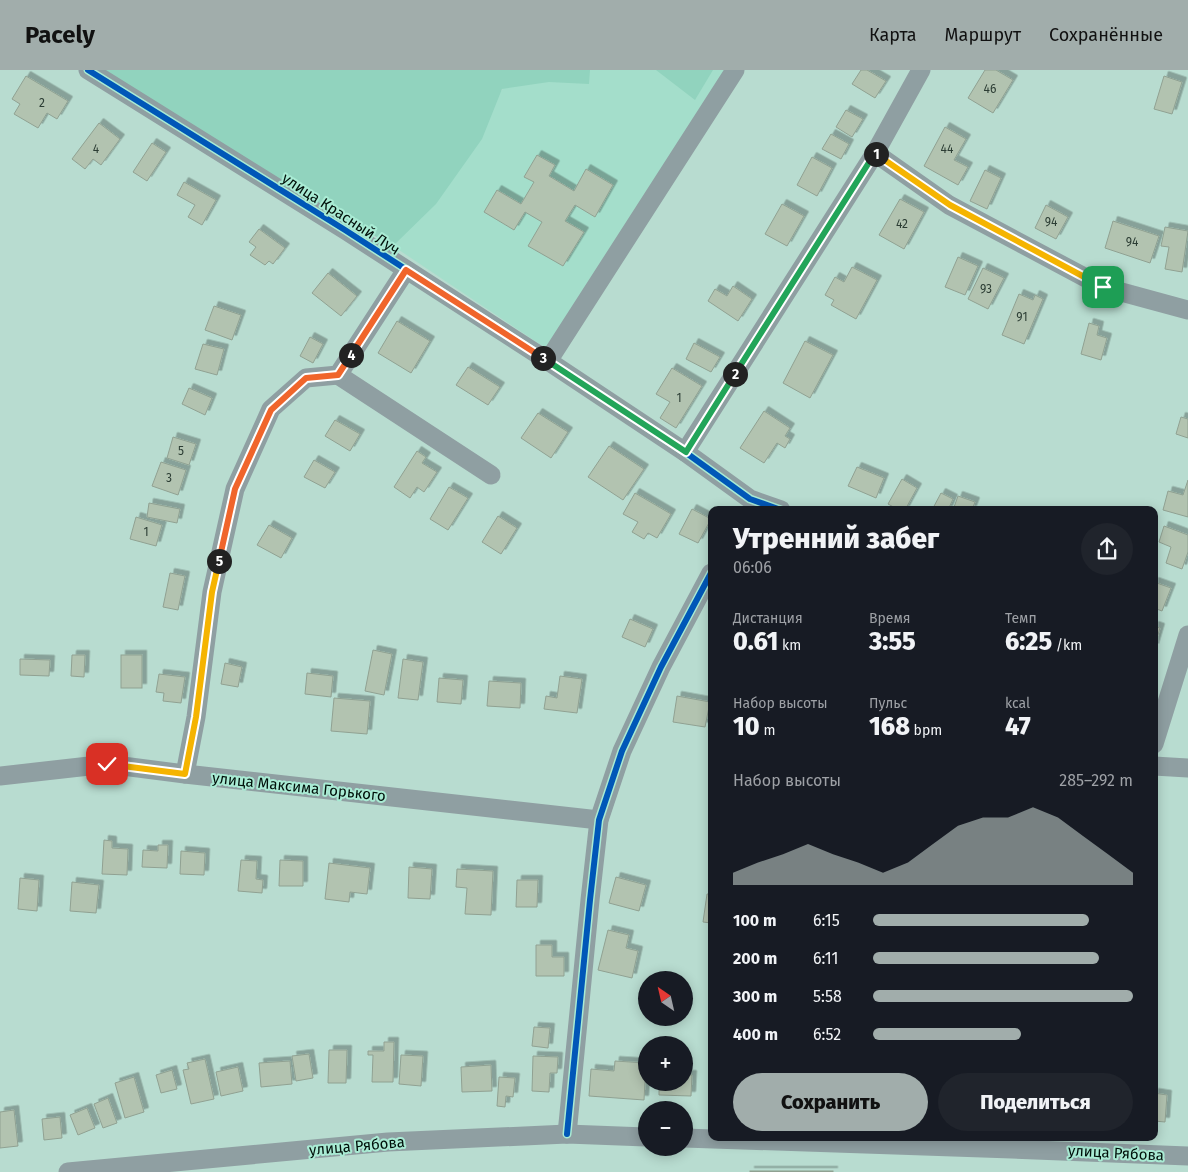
<!DOCTYPE html>
<html lang="ru">
<head>
<meta charset="utf-8">
<style>
  :root { --surface:#171b24; --page:#20242c; --text:#f1f3f6; --muted:#9ea1a6; --accent:#a1adab }
  body { margin:0; font-family:"Fira Sans",sans-serif; background:var(--page); color:var(--text); height:100vh; display:flex; flex-direction:column; font-size:19px; white-space:nowrap }
  * { box-sizing:border-box; margin:0 }
  p { font-size:16px; color:var(--muted) }
  .icon { flex:none; width:28px; height:28px; fill:none; stroke:currentColor; stroke-width:2; stroke-linecap:round; stroke-linejoin:round }
  .map { position:relative; flex:1; overflow:hidden }
  .panel { position:absolute; left:708px; top:436px; width:450px; height:635px; display:flex; flex-direction:column; background:var(--surface); border-radius:10px; box-shadow:0 2px 12px #0003 }
  .panel>* { flex:none }
  .needle { width:32px; rotate:326deg }
  .controls { position:absolute; left:638px; top:901px; display:grid; gap:10px }
  .controls a { display:grid; place-items:center; width:55px; height:55px; border-radius:50%; background:var(--surface); box-shadow:0 2px 12px #0003; font-size:25px }
  .pin { position:absolute; display:grid; place-items:center; width:42px; height:42px; color:#fff; margin:-21px; border-radius:10px; box-shadow:0 2px 8px #0006 }
  .km { position:absolute; width:25px; height:25px; margin:-12px; border-radius:50%; background:#222; color:#fff; font-size:14px; line-height:25px; text-align:center }
  .round { display:grid; place-items:center; flex:none; width:52px; height:52px; border-radius:26px; background:var(--page) }
  .summary { display:flex; align-items:center; justify-content:space-between; height:85px; padding:0 25px }
  h1 { font-size:28px; font-weight:800; line-height:38px }
  .figures { display:grid; grid-template-columns:repeat(3,1fr); gap:8px; height:85px; padding:5px 25px }
  .figures div { display:grid; align-content:center }
  .figures b { font-size:25px; font-weight:800 }
  .figures small { font-size:14px; font-weight:400 }
  .figures p { font-size:14px }
  .chart { height:140px; padding:10px 25px }
  .chart p { display:flex; justify-content:space-between }
  .chart svg { width:100%; height:90px; margin-top:5px; fill:var(--accent); opacity:.7 }
  .primary-button { display:flex; gap:10px; margin-top:auto; padding:10px 25px }
  .primary-button a { flex:1; height:58px; border-radius:30px; background:var(--accent); color:#111; font-size:20px; font-weight:800; line-height:58px; text-align:center }
  .primary-button a+a { background:var(--page); color:var(--text) }
  ul { padding:0 25px; list-style:none; font-size:16px }
  li { display:grid; grid-template-columns:80px 60px 1fr; align-items:center; height:38px }
  li i { height:12px; border-radius:6px; background:var(--accent) }
  header { display:flex; align-items:center; gap:30px; box-sizing:border-box; height:70px; padding:0 25px; background:var(--accent); color:#111 }
  header strong { font-size:24px }
  nav { display:flex; gap:28px; margin-inline-start:auto; font-size:18px }
  .map>svg:first-child { display:block }
  .built { fill:#a4decb }
  .green { fill:#91d3be }
  .building { fill:#b2c3b0; stroke:#90a192; filter:url(#shadow) }
  .lines { fill:none; stroke-linecap:round; stroke-linejoin:round }
  .minor { stroke:#8f9fa2; stroke-width:19 }
  .cycleway-casing { stroke:#a9ebd4; stroke-width:9 }
  .cycleway { stroke:#0057b8; stroke-width:6 }
  .split-1-casing { stroke:#fff; stroke-width:10 }
  .split-2-casing { stroke:#fff; stroke-width:10 }
  .split-3-casing { stroke:#fff; stroke-width:10 }
  .split-4-casing { stroke:#fff; stroke-width:10 }
  .split-5-casing { stroke:#fff; stroke-width:10 }
  .split-6-casing { stroke:#fff; stroke-width:10 }
  .split-1 { stroke:#f5b400; stroke-width:6 }
  .split-2 { stroke:#22a559; stroke-width:6 }
  .split-3 { stroke:#22a559; stroke-width:6 }
  .split-4 { stroke:#f0652b; stroke-width:6 }
  .split-5 { stroke:#f0652b; stroke-width:6 }
  .split-6 { stroke:#f5b400; stroke-width:6 }
  .labels { text-anchor:middle; stroke-width:4; stroke-linejoin:round; paint-order:stroke }
  .number-label { font-size:12px; fill:#2c3d34 }
  .street-label { font-size:15px; fill:#00100a; stroke:#a9ebd4 }
</style>
</head>
<body>
<header>
<strong>Pacely</strong>
<nav><a>Карта</a><a>Маршрут</a><a>Сохранённые</a></nav>
</header>
<div class="map">
<svg width="1188" height="1102" viewBox="0 0 1188 1102">
  <defs>
    <filter id="shadow"><feDropShadow dx="4.5" dy="-4.5" stdDeviation="0" flood-color="#0004"/></filter>
  </defs>
  <rect width="100%" height="100%" fill="#b8dcd0"/>
  <path class="built" d="M 516,0 L 728,0 L 547,279 L 393,176 Z"/>
  <g class="green">
    <path d="M 88,0 L 590,0 L 589,14 L 549,12 L 502,19 L 482,69 L 436,134 L 393,176 L 197,67 Z"/>
    <path d="M 656,0 L 713,0 L 695,30 Z"/>
  </g>
  <g class="building">
    <path d="M 861,0 L 867,0 L 886,11 L 875,28 L 852,14 Z"/>
    <path d="M 985,0 L 996,0 L 1013,10 L 993,43 L 968,28 Z"/>
    <path d="M 26,6 L 68,31 L 57,49 L 47,43 L 38,58 L 14,44 L 20,34 L 12,29 Z"/>
    <path d="M 1164,6 L 1182,12 L 1172,44 L 1154,39 Z"/>
    <path d="M 846,40 L 863,49 L 852,67 L 836,57 Z"/>
    <path d="M 99,53 L 120,69 L 101,95 L 93,89 L 85,99 L 72,89 Z"/>
    <path d="M 945,57 L 966,69 L 954,90 L 968,97 L 958,115 L 924,96 Z"/>
    <path d="M 831,64 L 849,74 L 841,89 L 822,79 Z"/>
    <path d="M 152,73 L 166,82 L 147,111 L 133,102 Z"/>
    <path d="M 537,85 L 555,95 L 549,106 L 574,121 L 586,99 L 613,115 L 595,147 L 575,135 L 565,151 L 584,162 L 563,196 L 528,176 L 542,152 L 525,142 L 514,160 L 484,142 L 497,120 L 521,134 L 534,112 L 524,107 Z"/>
    <path d="M 812,87 L 832,98 L 817,126 L 797,115 Z"/>
    <path d="M 985,100 L 1001,108 L 987,139 L 970,131 Z"/>
    <path d="M 184,112 L 216,130 L 202,155 L 188,147 L 195,135 L 177,125 Z"/>
    <path d="M 900,129 L 924,142 L 904,179 L 879,165 Z"/>
    <path d="M 782,134 L 804,146 L 787,176 L 765,164 Z"/>
    <path d="M 1046,135 L 1068,147 L 1056,169 L 1035,158 Z"/>
    <path d="M 1113,151 L 1159,166 L 1150,193 L 1105,178 Z"/>
    <path d="M 1165,157 L 1188,161 L 1182,202 L 1165,199 L 1169,177 L 1161,176 Z"/>
    <path d="M 259,159 L 285,178 L 273,194 L 269,191 L 265,195 L 250,185 L 256,177 L 249,172 Z"/>
    <path d="M 958,187 L 978,196 L 965,225 L 945,217 Z"/>
    <path d="M 852,197 L 877,210 L 856,249 L 831,235 L 834,230 L 825,225 L 835,207 L 844,212 Z"/>
    <path d="M 983,198 L 1004,208 L 988,239 L 968,229 Z"/>
    <path d="M 328,203 L 357,226 L 341,246 L 312,223 Z"/>
    <path d="M 733,216 L 752,229 L 738,251 L 708,231 L 715,219 L 727,226 Z"/>
    <path d="M 1019,224 L 1033,230 L 1035,225 L 1043,229 L 1024,274 L 1002,265 Z"/>
    <path d="M 214,236 L 241,245 L 232,270 L 205,260 Z"/>
    <path d="M 397,251 L 430,271 L 411,303 L 378,283 Z"/>
    <path d="M 1089,253 L 1099,256 L 1097,265 L 1107,268 L 1101,290 L 1081,284 Z"/>
    <path d="M 310,267 L 323,274 L 313,293 L 300,286 Z"/>
    <path d="M 805,271 L 833,285 L 810,328 L 783,313 Z"/>
    <path d="M 694,273 L 720,287 L 711,302 L 686,289 Z"/>
    <path d="M 203,274 L 224,279 L 217,305 L 195,299 Z"/>
    <path d="M 468,297 L 500,317 L 488,335 L 456,315 Z"/>
    <path d="M 672,298 L 702,316 L 676,358 L 660,348 L 670,332 L 656,324 Z"/>
    <path d="M 189,318 L 212,328 L 205,345 L 182,334 Z"/>
    <path d="M 764,341 L 790,358 L 785,366 L 790,369 L 785,378 L 777,373 L 764,393 L 740,378 Z"/>
    <path d="M 538,343 L 568,362 L 551,388 L 521,368 Z"/>
    <path d="M 1181,347 L 1188,349 L 1188,368 L 1176,364 Z"/>
    <path d="M 335,350 L 360,364 L 350,381 L 325,366 Z"/>
    <path d="M 173,367 L 196,374 L 189,395 L 167,388 Z"/>
    <path d="M 609,376 L 644,399 L 623,430 L 588,407 Z"/>
    <path d="M 417,381 L 426,387 L 422,393 L 437,402 L 424,422 L 417,417 L 410,428 L 394,417 Z"/>
    <path d="M 314,390 L 335,402 L 325,418 L 304,407 Z"/>
    <path d="M 161,392 L 186,400 L 178,425 L 152,416 Z"/>
    <path d="M 857,397 L 884,408 L 876,428 L 848,416 Z"/>
    <path d="M 902,409 L 917,418 L 905,440 L 899,440 L 888,434 Z"/>
    <path d="M 1188,410 L 1188,447 L 1163,440 L 1168,421 L 1183,425 Z"/>
    <path d="M 449,417 L 468,428 L 448,460 L 430,449 Z"/>
    <path d="M 635,423 L 671,444 L 657,468 L 648,463 L 644,469 L 632,462 L 638,452 L 623,444 Z"/>
    <path d="M 941,423 L 953,429 L 948,440 L 932,440 Z"/>
    <path d="M 958,426 L 975,432 L 972,440 L 953,440 Z"/>
    <path d="M 149,433 L 180,439 L 177,453 L 147,447 Z"/>
    <path d="M 692,439 L 711,449 L 698,473 L 679,464 Z"/>
    <path d="M 498,446 L 517,458 L 501,484 L 482,472 Z"/>
    <path d="M 136,447 L 162,455 L 156,476 L 130,469 Z"/>
    <path d="M 269,455 L 292,468 L 281,488 L 257,475 Z"/>
    <path d="M 1164,456 L 1188,465 L 1188,482 L 1182,499 L 1166,493 L 1171,477 L 1159,472 Z"/>
    <path d="M 170,503 L 185,506 L 178,540 L 163,537 Z"/>
    <path d="M 1154,512 L 1171,518 L 1162,541 L 1154,538 Z"/>
    <path d="M 630,549 L 653,559 L 645,577 L 622,567 Z"/>
    <path d="M 1154,556 L 1160,558 L 1154,578 Z"/>
    <path d="M 373,580 L 392,584 L 384,625 L 365,621 Z"/>
    <path d="M 72,585 L 85,585 L 84,607 L 71,606 Z"/>
    <rect x="121" y="585" width="21" height="33"/>
    <path d="M 20,589 L 50,590 L 49,606 L 20,605 Z"/>
    <path d="M 403,589 L 423,592 L 418,630 L 398,628 Z"/>
    <path d="M 225,593 L 242,597 L 238,617 L 221,614 Z"/>
    <path d="M 307,603 L 333,606 L 331,627 L 305,624 Z"/>
    <path d="M 159,604 L 185,607 L 181,633 L 163,631 L 164,623 L 156,622 Z"/>
    <path d="M 560,606 L 582,609 L 577,643 L 544,639 L 546,626 L 557,628 Z"/>
    <path d="M 439,608 L 463,610 L 461,634 L 437,632 Z"/>
    <path d="M 489,611 L 521,613 L 520,638 L 487,636 Z"/>
    <path d="M 677,626 L 710,632 L 705,657 L 673,652 Z"/>
    <path d="M 334,628 L 370,631 L 367,664 L 331,661 Z"/>
    <path d="M 104,770 L 112,771 L 112,778 L 128,779 L 127,805 L 102,804 Z"/>
    <path d="M 158,775 L 168,775 L 167,798 L 142,797 L 143,780 L 158,781 Z"/>
    <path d="M 181,781 L 205,783 L 204,805 L 180,804 Z"/>
    <path d="M 241,790 L 257,791 L 256,809 L 263,810 L 262,823 L 238,821 Z"/>
    <path d="M 280,790 L 303,791 L 303,816 L 279,816 Z"/>
    <path d="M 329,793 L 370,798 L 367,824 L 350,822 L 349,832 L 325,829 Z"/>
    <path d="M 409,797 L 432,799 L 430,829 L 408,828 Z"/>
    <path d="M 457,799 L 493,801 L 491,845 L 465,844 L 467,818 L 456,817 Z"/>
    <path d="M 616,807 L 646,815 L 639,841 L 609,833 Z"/>
    <path d="M 20,808 L 39,810 L 37,841 L 18,839 Z"/>
    <path d="M 517,810 L 538,810 L 537,837 L 516,837 Z"/>
    <path d="M 72,812 L 99,815 L 96,843 L 70,841 Z"/>
    <path d="M 707,824 L 711,824 L 711,853 L 703,852 Z"/>
    <path d="M 608,860 L 629,865 L 626,878 L 638,881 L 632,908 L 598,900 Z"/>
    <path d="M 536,875 L 552,875 L 552,887 L 564,887 L 564,906 L 536,906 Z"/>
    <path d="M 534,957 L 550,958 L 548,978 L 532,976 Z"/>
    <path d="M 384,972 L 394,972 L 393,1012 L 372,1012 L 373,985 L 368,985 L 368,981 L 384,981 Z"/>
    <path d="M 329,980 L 347,980 L 346,1013 L 328,1013 Z"/>
    <path d="M 309,984 L 313,1008 L 296,1011 L 292,986 Z"/>
    <path d="M 401,985 L 423,986 L 421,1016 L 399,1014 Z"/>
    <path d="M 533,986 L 558,987 L 557,1003 L 550,1003 L 549,1022 L 532,1021 Z"/>
    <path d="M 205,989 L 214,1029 L 191,1034 L 183,1000 L 189,999 L 187,993 Z"/>
    <path d="M 290,991 L 292,1014 L 261,1017 L 259,993 Z"/>
    <path d="M 615,991 L 646,993 L 644,1030 L 589,1026 L 591,999 L 614,1001 Z"/>
    <path d="M 491,995 L 492,1021 L 462,1022 L 461,997 Z"/>
    <path d="M 238,997 L 243,1021 L 221,1026 L 216,1002 Z"/>
    <path d="M 172,1000 L 177,1019 L 161,1023 L 156,1005 Z"/>
    <path d="M 684,1005 L 692,1005 L 691,1026 L 659,1025 L 659,1012 L 684,1012 Z"/>
    <path d="M 134,1007 L 144,1042 L 125,1048 L 115,1013 Z"/>
    <path d="M 499,1007 L 515,1008 L 513,1027 L 506,1026 L 505,1037 L 497,1036 Z"/>
    <path d="M 1154,1023 L 1167,1025 L 1165,1052 L 1154,1051 Z"/>
    <path d="M 108,1028 L 117,1053 L 103,1058 L 94,1034 Z"/>
    <path d="M 87,1038 L 95,1058 L 78,1065 L 70,1045 Z"/>
    <path d="M 14,1040 L 18,1076 L 0,1078 L 0,1042 Z"/>
    <path d="M 60,1047 L 62,1068 L 44,1070 L 42,1049 Z"/>
    <rect x="750" y="1101" width="83" height="1"/>
  </g>
  <g class="lines">
    <g class="minor">
      <path d="M 88,0 L 345,160 L 548,291 L 685,382 L 750,429 L 781,440"/>
      <path d="M 875,83 L 949,135 L 1103,217 L 1188,240"/>
      <path d="M 548,291 L 735,0"/>
      <path d="M 338,305 L 491,405"/>
      <path d="M 685,382 L 875,83 L 921,0"/>
      <path d="M 1154,674 L 1188,565"/>
      <path d="M 1154,696 L 1188,698"/>
      <path d="M 185,704 L 196,647 L 212,522 L 235,419 L 271,339 L 306,308 L 338,305 L 406,200"/>
      <path d="M 0,706 L 107,694 L 185,704 L 599,750"/>
      <path d="M 567,1064 L 590,830 L 599,750 L 622,681 L 661,597 L 711,503"/>
      <path d="M 684,1068 L 1012,1079 L 1188,1086"/>
      <path d="M 68,1102 L 388,1072 L 567,1064 L 646,1067"/>
    </g>
    <defs>
      <g id="cycleway">
        <path d="M 88,0 L 345,160 L 548,291 L 685,382 L 750,429 L 781,440"/>
        <path d="M 185,704 L 196,647 L 212,522 L 235,419 L 271,339 L 306,308 L 338,305 L 406,200"/>
        <path d="M 567,1064 L 590,830 L 599,750 L 622,681 L 661,597 L 711,503"/>
      </g>
    </defs>
    <use href="#cycleway" class="cycleway-casing"/>
    <use href="#cycleway" class="cycleway"/>
  </g>
  <g class="lines">
    <defs>
      <path id="split-1" d="M 876,84 L 950,135 L 1103,217"/>
      <path id="split-2" d="M 735,304 L 875,83 L 876,84"/>
      <path id="split-3" d="M 543,288 L 686,382 L 735,304"/>
      <path id="split-4" d="M 351,285 L 406,200 L 543,288"/>
      <path id="split-5" d="M 219,491 L 235,419 L 271,340 L 306,308 L 338,305 L 351,285"/>
      <path id="split-6" d="M 107,694 L 185,704 L 196,647 L 212,522 L 219,491"/>
    </defs>
    <use href="#split-1" class="split-1-casing"/>
    <use href="#split-2" class="split-2-casing"/>
    <use href="#split-3" class="split-3-casing"/>
    <use href="#split-4" class="split-4-casing"/>
    <use href="#split-5" class="split-5-casing"/>
    <use href="#split-6" class="split-6-casing"/>
    <use href="#split-1" class="split-1"/>
    <use href="#split-2" class="split-2"/>
    <use href="#split-3" class="split-3"/>
    <use href="#split-4" class="split-4"/>
    <use href="#split-5" class="split-5"/>
    <use href="#split-6" class="split-6"/>
  </g>
  <g class="labels">
    <g class="number-label">
      <text x="990" y="23">46</text>
      <text x="42" y="37">2</text>
      <text x="96" y="83">4</text>
      <text x="947" y="83">44</text>
      <text x="1051" y="156">94</text>
      <text x="902" y="158">42</text>
      <text x="1132" y="176">94</text>
      <text x="986" y="223">93</text>
      <text x="1022" y="251">91</text>
      <text x="679" y="332">1</text>
      <text x="181" y="385">5</text>
      <text x="169" y="412">3</text>
      <text x="146" y="466">1</text>
    </g>
    <g class="street-label">
      <text transform="translate(341 144) rotate(33)" y="5">улица Красный Луч</text>
      <text transform="translate(299 717) rotate(6)" y="5">улица Максима Горького</text>
      <text transform="translate(357 1076) rotate(-5)" y="5">улица Рябова</text>
      <text transform="translate(1116 1083) rotate(3)" y="5">улица Рябова</text>
    </g>
  </g>
</svg>
<div class="controls">
<a><svg class="needle" viewBox="-14 -14 28 28"><path d="M0-13l5 13h-10z" fill="#e53935"/><path d="M0 13l5-13h-10z" fill="#9ea1a6"/></svg></a>
<a>+</a>
<a>−</a>
</div>
<div class="pin" style="left:1103px;top:217px;background:#1e9e55"><svg class="icon" aria-label="arrive" viewBox="0 0 24 24"><path d="M6 21V4h12l-3 4 3 4H6"/></svg></div>
<div class="pin" style="left:107px;top:694px;background:#d93025"><svg class="icon" aria-label="check" viewBox="0 0 24 24"><path d="M5 12l5 5 9-10"/></svg></div>
<b class="km" style="left:876px;top:84px">1</b>
<b class="km" style="left:735px;top:304px">2</b>
<b class="km" style="left:543px;top:288px">3</b>
<b class="km" style="left:351px;top:285px">4</b>
<b class="km" style="left:219px;top:491px">5</b>
<section class="panel">
<div class="summary"><div><h1>Утренний забег</h1><p>06:06</p></div><a class="round"><svg class="icon" aria-label="share" viewBox="0 0 24 24"><path d="M12 15V3M7 8l5-5 5 5M5 13v7h14v-7"/></svg></a></div>
<div class="figures">
<div><p>Дистанция</p><b>0.61<small> km</small></b></div>
<div><p>Время</p><b>3:55</b></div>
<div><p>Темп</p><b>6:25<small> /km</small></b></div>
</div>
<div class="figures">
<div><p>Набор высоты</p><b>10<small> m</small></b></div>
<div><p>Пульс</p><b>168<small> bpm</small></b></div>
<div><p>kcal</p><b>47</b></div>
</div>
<div class="chart"><p><span>Набор высоты</span>285–292 m</p>
<svg viewBox="0 0 160 44" preserveAspectRatio="none"><path d="M0 44V38L10 33L20 29L30 24L40 29L50 33L60 38L70 33L80 24L90 15L100 11L110 11L120 6L130 11L140 20L150 29L160 38V44z"/></svg>
</div>
<ul>
<li><b>100 m</b>6:15<i style="width:83%"></i></li>
<li><b>200 m</b>6:11<i style="width:87%"></i></li>
<li><b>300 m</b>5:58<i style="width:100%"></i></li>
<li><b>400 m</b>6:52<i style="width:57%"></i></li>
</ul>
<div class="primary-button"><a>Сохранить</a><a>Поделиться</a></div>
</section>
</div>
</body>
</html>
